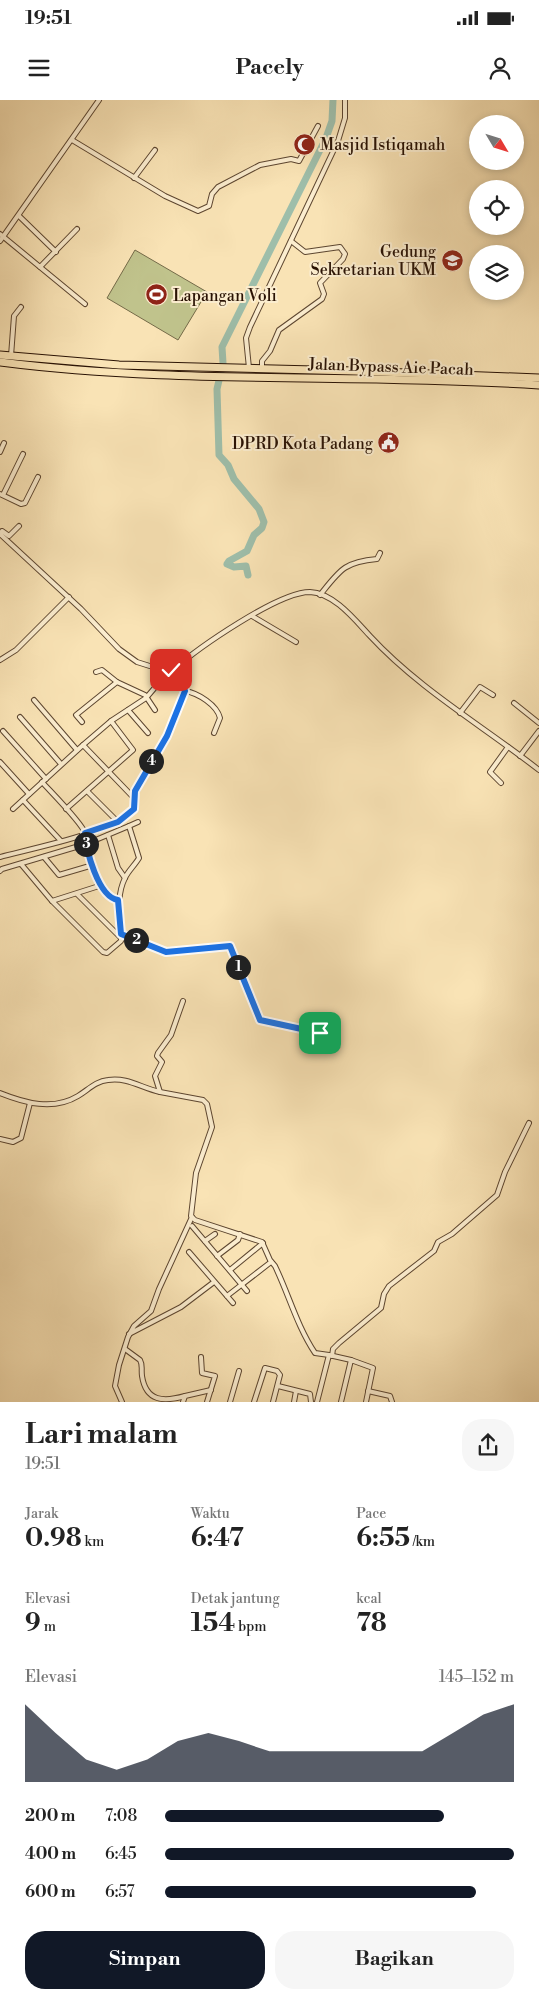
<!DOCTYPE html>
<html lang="id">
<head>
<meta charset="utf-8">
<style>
  :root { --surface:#fff; --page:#f6f6f6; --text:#222; --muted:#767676; --accent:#111827 }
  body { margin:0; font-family:"Libre Bodoni",serif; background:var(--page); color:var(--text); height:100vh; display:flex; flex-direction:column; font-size:19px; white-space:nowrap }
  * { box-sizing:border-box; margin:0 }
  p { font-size:16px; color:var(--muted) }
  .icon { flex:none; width:28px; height:28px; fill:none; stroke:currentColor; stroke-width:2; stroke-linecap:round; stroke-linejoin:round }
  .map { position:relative; height:1302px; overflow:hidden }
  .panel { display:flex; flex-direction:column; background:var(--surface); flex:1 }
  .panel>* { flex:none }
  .needle { width:32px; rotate:128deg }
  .controls { position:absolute; left:469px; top:15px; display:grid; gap:10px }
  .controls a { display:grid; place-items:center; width:55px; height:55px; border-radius:50%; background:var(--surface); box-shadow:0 2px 8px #0003; font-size:25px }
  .pin { position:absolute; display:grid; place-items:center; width:42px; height:42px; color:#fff; margin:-21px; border-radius:10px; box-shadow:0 2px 8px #0006 }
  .km { position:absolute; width:25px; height:25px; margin:-12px; border-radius:50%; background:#222; color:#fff; font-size:14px; line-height:25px; text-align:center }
  .round { display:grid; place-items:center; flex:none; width:52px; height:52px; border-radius:20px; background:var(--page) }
  .overview { display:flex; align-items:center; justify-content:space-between; height:85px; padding:0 25px }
  h1 { font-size:28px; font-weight:700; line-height:38px }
  .metrics { display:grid; grid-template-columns:repeat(3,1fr); gap:8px; height:85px; padding:5px 25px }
  .metrics div { display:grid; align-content:center }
  .metrics b { font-size:25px; font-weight:700 }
  .metrics small { font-size:14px; font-weight:400 }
  .metrics p { font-size:14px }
  .chart { height:140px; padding:10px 25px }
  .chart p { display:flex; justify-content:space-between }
  .chart svg { width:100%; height:90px; margin-top:5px; fill:var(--accent); opacity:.7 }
  .cta { display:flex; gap:10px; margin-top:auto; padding:10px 25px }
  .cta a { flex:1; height:58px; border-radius:20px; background:var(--accent); color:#fff; font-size:20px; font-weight:700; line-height:58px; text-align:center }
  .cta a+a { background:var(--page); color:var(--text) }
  ul { padding:0 25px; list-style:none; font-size:16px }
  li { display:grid; grid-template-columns:80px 60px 1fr; align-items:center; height:38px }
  li i { height:12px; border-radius:6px; background:var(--accent) }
  .status { display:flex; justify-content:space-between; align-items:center; height:35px; padding:0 25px; background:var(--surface); direction:ltr }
  .status svg { height:14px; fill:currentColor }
  header { display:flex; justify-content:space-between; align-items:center; height:65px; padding:0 25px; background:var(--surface); font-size:22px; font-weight:700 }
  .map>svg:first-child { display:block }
  .green { fill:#c0c38c; stroke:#746a48 }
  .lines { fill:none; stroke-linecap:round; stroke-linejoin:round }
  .river { stroke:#9ebeaa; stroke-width:7 }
  .street-casing { stroke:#5d4630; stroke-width:6 }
  .highway-casing { stroke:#291204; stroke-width:9 }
  .street { stroke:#fbedcf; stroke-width:4 }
  .highway { stroke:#f9e3b5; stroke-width:7 }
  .route-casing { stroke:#fff; stroke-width:10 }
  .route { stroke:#1a73e8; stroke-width:6 }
  .labels { text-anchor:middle; stroke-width:4; stroke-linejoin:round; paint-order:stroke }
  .poi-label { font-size:16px; fill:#291204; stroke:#fbedcf; text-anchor:start }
  .street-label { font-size:16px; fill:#291204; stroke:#fbedcf }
</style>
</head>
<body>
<div class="status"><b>19:51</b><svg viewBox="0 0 49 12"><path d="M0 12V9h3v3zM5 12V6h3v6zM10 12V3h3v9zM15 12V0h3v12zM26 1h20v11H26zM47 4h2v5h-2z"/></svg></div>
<header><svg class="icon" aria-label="menu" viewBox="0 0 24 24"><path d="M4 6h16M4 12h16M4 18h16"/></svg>Pacely<svg class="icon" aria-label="person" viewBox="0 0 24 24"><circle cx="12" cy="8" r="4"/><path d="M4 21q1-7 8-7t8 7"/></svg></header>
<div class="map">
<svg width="539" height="1302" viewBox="0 0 539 1302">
  <rect width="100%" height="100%" fill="#f9e3b5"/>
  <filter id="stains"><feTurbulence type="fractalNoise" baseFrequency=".004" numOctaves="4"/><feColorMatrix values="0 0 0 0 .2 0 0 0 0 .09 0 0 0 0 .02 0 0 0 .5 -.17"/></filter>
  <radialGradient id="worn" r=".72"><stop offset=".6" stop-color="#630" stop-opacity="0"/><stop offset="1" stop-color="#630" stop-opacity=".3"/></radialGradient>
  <path class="green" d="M 135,150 L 207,192 L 178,240 L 107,198 Z"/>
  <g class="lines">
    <path class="river" d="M 248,475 L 246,466 L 234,467 L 227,464 L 229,461 L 247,451 L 254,435 L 262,428 L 264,422 L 259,409 L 234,379 L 228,365 L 219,355 L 217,289 L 223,263 L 222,247 L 326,38 L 332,21 L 333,0"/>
    <defs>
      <g id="street">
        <path d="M 72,40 L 165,96 L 198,111 L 209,106 L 212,94 L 218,87 L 260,65 L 291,59 L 299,61 L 318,26"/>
        <path d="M 134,78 L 155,50"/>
        <path d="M 19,116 L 56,152"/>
        <path d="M 0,134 L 40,167 L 77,129"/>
        <path d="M 0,141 L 99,0"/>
        <path d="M 40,167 L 85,204"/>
        <path d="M 11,256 L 14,216 L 21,207"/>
        <path d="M 249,268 L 246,238 L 250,227 L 338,41 L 345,18 L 345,0"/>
        <path d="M 262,269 L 262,261 L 270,251 L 279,230 L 322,199 L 324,194 L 320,183 L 343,159 L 345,154 L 340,147 L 305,152 L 291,141"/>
        <path d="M 0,352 L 4,343"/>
        <path d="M 0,394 L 21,404 L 25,403 L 38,377"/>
        <path d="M 3,395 L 23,354"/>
        <path d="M 0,434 L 81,509 L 119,549 L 137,562 L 156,568 L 173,570 C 198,548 278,492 310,492 C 334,493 355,520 370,536 C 419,589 483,626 539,670"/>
        <path d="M 1,435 L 2,431 L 9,436 L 19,426"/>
        <path d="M 320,495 C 340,470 344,462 377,459 L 380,453"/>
        <path d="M 252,516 L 296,542"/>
        <path d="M 177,556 L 183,561"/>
        <path d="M 0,560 L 16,550 L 69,497"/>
        <path d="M 96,572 L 102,570 L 117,582"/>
        <path d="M 185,591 C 198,593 217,605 220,618 L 214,633"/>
        <path d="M 34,600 L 77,650"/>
        <path d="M 514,603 L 539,623"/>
        <path d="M 128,610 L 148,633"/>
        <path d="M 460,613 L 480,587 L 493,595"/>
        <path d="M 20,617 L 61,664"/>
        <path d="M 82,622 L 76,615 L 117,582 L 145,595 L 155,610"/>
        <path d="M 3,631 L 46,679"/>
        <path d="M 83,645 L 111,621 L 146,598 L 170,570"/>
        <path d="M 520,656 L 539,631"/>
        <path d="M 0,662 L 29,694"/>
        <path d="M 42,682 C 51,692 82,723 85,733 C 91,752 93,797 118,800"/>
        <path d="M 501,683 L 490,672 L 508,647"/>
        <path d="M 87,691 L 118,722"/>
        <path d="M 134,698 L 146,670 L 173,625 L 185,591 L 173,570"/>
        <path d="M 23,700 L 61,741"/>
        <path d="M 66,709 L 133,650 L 111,621"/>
        <path d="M 129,726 L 138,722"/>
        <path d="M 108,735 L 118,768 L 125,778"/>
        <path d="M 0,757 C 25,750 121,731 133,710 C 135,706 134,702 134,698 L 83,645 L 13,709"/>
        <path d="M 44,757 L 59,775 L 93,765"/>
        <path d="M 0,771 L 2,769 L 86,744 L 129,726 L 139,758 C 135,765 128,771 125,778 C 115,798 121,820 121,841 L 107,853 L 103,852 L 52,801 L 21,764"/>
        <path d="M 77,794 L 121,838"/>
        <path d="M 52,801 L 99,786"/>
        <path d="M 121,834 L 166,852 L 230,846 L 260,920 L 320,933"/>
        <path d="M 183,901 L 171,935 L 158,953 L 157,956 L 162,962 L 155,976 L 160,992 L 203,1000 L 207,1004 L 212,1027 L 196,1073 L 191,1116 L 195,1120 L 262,1142 L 270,1160 L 275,1166 C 289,1195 297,1226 315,1253 L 329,1255"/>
        <path d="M 0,993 C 25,1003 53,1011 78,996 C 88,990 96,981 108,980 C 128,977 141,988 160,992"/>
        <path d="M 0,1039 L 13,1042 L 21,1038 L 30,1003"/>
        <path d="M 192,1126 L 247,1191"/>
        <path d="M 205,1141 L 215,1134"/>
        <path d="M 189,1152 L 233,1203"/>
        <path d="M 217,1156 L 238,1140 L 240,1134"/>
        <path d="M 230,1170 L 263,1143"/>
        <path d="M 227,1196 L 271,1162"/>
        <path d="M 129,1234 L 181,1207 L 214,1182"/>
        <path d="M 125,1249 L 140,1260 C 143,1265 141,1269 142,1276 C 146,1302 164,1302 185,1296"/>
        <path d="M 332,1256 L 333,1249 L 339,1243 L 381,1208 L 384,1194 L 389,1186 L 434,1151 L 438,1142 L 452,1134 L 497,1095 L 505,1072 L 529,1023"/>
        <path d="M 201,1257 L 202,1273 L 215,1276 L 207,1302"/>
        <path d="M 278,1286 L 310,1294 L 311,1302"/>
        <path d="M 368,1291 L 390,1296 L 392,1302"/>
        <path d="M 122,1302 L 115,1286 L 119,1265 L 128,1237 L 134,1226 L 151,1211 L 159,1189 L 192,1117"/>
        <path d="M 183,1302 L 185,1296 L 211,1290"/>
        <path d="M 230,1302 L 239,1271"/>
        <path d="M 254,1302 L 265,1268 L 277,1271 L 280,1275 L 273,1302"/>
        <path d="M 294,1302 L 296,1291"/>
        <path d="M 317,1302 L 329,1255 L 351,1260"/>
        <path d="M 341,1302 L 351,1260 L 373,1268 L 366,1302"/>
      </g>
      <g id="highway">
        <path d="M 0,255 L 119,265 L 355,271 L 539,278"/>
        <path d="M 0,262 C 178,285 360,273 539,285"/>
      </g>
    </defs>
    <use href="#street" class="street-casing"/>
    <use href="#highway" class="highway-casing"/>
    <use href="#street" class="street"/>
    <use href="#highway" class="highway"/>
  </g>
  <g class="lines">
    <defs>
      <path id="route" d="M 171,570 L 182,583 L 185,591 L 167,636 L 135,691 L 134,709 L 118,722 L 85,733 C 86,750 98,797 118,800 L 121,834 L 166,852 L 230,846 L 260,920 L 320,933"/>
    </defs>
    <use href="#route" class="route-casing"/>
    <use href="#route" class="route"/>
  </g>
  <defs>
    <symbol id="mosque-disc" viewBox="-11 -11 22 22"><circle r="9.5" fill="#8f2418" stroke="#fbedcf"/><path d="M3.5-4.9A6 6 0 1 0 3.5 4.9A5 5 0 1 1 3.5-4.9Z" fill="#fff"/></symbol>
    <symbol id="university-disc" viewBox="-11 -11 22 22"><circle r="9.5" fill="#8f2418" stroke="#fbedcf"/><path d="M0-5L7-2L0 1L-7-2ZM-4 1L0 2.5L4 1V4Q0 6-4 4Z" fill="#fff"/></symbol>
    <symbol id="stadium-disc" viewBox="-11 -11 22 22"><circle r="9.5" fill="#8f2418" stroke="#fbedcf"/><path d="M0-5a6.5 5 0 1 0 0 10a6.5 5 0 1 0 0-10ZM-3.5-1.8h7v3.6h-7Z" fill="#fff"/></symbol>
    <symbol id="civic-disc" viewBox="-11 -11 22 22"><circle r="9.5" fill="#8f2418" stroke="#fbedcf"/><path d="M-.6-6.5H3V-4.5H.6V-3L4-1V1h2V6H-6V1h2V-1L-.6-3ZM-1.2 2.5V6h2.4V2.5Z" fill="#fff"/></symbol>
  </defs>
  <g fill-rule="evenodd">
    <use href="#mosque-disc" x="292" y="32" width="25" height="25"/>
    <use href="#university-disc" x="440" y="148" width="25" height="25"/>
    <use href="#stadium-disc" x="144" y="182" width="25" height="25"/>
    <use href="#civic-disc" x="376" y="330" width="25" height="25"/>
  </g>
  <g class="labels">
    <g class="poi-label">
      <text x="320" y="50">Masjid Istiqamah</text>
      <text x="436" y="157" text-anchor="end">Gedung<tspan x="436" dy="18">Sekretarian UKM</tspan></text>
      <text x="173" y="201">Lapangan Voli</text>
      <text x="373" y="349" text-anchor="end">DPRD Kota Padang</text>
    </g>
    <g class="street-label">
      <text transform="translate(391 266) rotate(2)" y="6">Jalan Bypass Aie Pacah</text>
    </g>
  </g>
  <rect width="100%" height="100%" filter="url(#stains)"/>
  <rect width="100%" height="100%" fill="url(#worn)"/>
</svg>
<div class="controls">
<a><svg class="needle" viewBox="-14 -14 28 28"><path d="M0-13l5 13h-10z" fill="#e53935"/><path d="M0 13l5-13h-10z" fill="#767676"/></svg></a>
<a><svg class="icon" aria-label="locate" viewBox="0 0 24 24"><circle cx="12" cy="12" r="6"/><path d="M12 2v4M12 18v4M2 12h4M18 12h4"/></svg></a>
<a><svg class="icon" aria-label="layers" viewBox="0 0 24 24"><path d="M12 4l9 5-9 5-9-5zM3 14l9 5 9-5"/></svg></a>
</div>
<div class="pin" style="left:320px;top:933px;background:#1e9e55"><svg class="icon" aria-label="arrive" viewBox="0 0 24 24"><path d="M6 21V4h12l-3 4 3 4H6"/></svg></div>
<div class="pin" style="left:171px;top:570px;background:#d93025"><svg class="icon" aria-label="check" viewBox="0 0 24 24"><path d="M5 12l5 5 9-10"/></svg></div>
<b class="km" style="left:238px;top:867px">1</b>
<b class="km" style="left:136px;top:840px">2</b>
<b class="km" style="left:86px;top:744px">3</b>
<b class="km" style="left:151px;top:661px">4</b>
</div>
<section class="panel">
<div class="overview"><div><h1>Lari malam</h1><p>19:51</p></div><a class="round"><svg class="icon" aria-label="share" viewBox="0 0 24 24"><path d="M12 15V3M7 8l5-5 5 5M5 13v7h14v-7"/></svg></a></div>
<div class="metrics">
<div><p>Jarak</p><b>0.98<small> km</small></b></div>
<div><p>Waktu</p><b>6:47</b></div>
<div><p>Pace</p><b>6:55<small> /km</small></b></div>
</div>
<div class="metrics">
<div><p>Elevasi</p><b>9<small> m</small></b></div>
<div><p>Detak jantung</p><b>154<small> bpm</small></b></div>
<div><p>kcal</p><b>78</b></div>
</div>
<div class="chart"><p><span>Elevasi</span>145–152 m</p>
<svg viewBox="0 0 160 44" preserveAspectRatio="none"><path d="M0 44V6L10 20L20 33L30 38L40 33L50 24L60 20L70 24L80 29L90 29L100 29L110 29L120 29L130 29L140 20L150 11L160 6V44z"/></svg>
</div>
<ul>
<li><b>200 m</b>7:08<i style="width:80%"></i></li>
<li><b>400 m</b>6:45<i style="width:100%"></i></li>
<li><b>600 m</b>6:57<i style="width:89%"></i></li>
</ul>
<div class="cta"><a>Simpan</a><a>Bagikan</a></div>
</section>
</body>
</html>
